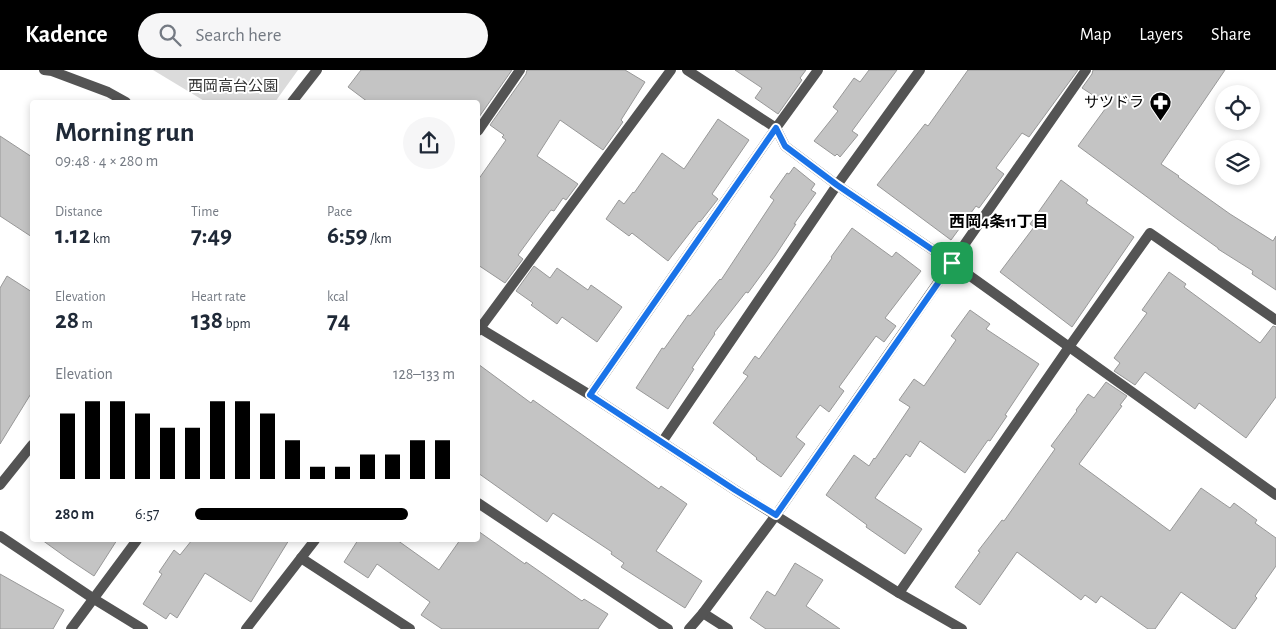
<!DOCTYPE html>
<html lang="en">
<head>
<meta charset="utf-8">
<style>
  :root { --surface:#fff; --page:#f6f6f7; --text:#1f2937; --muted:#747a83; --accent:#000 }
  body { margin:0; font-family:"Alegreya Sans","Noto Sans JP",sans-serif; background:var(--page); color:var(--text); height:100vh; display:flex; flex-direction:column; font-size:19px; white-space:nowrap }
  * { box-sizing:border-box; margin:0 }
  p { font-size:16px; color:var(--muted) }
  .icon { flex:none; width:28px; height:28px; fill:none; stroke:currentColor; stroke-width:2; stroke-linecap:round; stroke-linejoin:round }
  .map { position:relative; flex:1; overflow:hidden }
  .sheet { position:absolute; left:30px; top:30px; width:450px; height:442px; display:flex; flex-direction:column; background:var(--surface); border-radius:5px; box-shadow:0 2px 8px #0003 }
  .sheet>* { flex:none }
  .controls { position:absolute; left:1215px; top:15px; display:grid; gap:10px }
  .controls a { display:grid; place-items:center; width:45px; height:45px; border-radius:50%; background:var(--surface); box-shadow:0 2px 8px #0003; font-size:25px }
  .pin { position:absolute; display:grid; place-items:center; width:42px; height:42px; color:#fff; margin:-21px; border-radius:10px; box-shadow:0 2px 8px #0006 }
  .round { display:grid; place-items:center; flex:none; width:52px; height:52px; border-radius:26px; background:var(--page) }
  .headline { display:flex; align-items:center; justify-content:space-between; height:85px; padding:0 25px }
  h1 { font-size:28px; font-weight:600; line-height:38px }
  .stats { display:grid; grid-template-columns:repeat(3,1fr); gap:8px; height:85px; padding:5px 25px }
  .stats div { display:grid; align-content:center }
  .stats b { font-size:25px; font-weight:600 }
  .stats small { font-size:14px; font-weight:400 }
  .stats p { font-size:14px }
  .chart { height:140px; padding:10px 25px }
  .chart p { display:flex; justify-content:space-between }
  .chart svg { width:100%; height:90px; margin-top:5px; stroke:var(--accent); stroke-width:6 }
  ul { padding:0 25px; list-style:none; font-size:16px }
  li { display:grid; grid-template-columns:80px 60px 1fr; align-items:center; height:38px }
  li i { height:12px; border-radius:6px; background:var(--accent) }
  header { display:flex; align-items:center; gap:30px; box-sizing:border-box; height:70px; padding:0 25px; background:var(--accent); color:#fff }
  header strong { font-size:24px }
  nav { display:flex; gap:28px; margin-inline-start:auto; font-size:18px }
  .search { width:350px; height:45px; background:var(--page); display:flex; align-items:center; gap:12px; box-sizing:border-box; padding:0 18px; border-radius:28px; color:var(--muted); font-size:19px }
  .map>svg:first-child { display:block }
  .green { fill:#dbdbdb }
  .building { fill:#c4c4c4; stroke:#989898 }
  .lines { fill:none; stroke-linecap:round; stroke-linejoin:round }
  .minor { stroke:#545454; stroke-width:10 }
  .tertiary { stroke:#545454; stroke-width:10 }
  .route-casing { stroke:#fff; stroke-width:10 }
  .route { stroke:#1a73e8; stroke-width:6 }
  .labels { text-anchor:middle; stroke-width:4; stroke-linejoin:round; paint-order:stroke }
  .park-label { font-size:15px; fill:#323232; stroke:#fff }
  .poi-label { font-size:15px; fill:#000; stroke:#fff; text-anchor:end }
  .neighbourhood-label { font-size:16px; font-weight:bold; fill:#000; stroke:#fff }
</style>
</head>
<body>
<header>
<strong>Kadence</strong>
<div class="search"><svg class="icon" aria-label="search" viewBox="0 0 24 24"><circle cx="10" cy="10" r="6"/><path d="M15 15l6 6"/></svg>Search here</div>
<nav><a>Map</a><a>Layers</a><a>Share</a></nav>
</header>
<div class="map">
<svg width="1276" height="559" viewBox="0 0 1276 559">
  <rect width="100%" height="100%" fill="#fff"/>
  <path class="green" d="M 153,0 L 298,0 L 275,32 L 206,32 Z"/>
  <g class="building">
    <path d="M 361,0 L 512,0 L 479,47 L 478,46 L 478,32 L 368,32 L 348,17 Z"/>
    <path d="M 527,0 L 625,0 L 645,12 L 621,50 L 623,52 L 603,80 L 560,50 L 537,86 L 578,114 L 566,130 L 563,128 L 554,141 L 551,140 L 518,185 L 523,189 L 505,213 L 478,195 L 478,110 L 506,70 L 502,67 L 504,65 L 490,55 L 526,4 Z"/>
    <path d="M 735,0 L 806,0 L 800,8 L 802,10 L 778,44 L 755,28 L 762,18 Z"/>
    <path d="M 869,0 L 897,0 L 852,61 L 858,65 L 840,87 L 837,84 L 835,86 L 814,71 L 838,41 L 833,37 L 854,8 L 860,12 Z"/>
    <path d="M 968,0 L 1078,0 L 1029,67 L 1022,63 L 996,98 L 1004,104 L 979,138 L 976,136 L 951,170 L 877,115 L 925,54 L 928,56 Z"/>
    <path d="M 1093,0 L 1225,0 L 1161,94 L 1179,106 L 1178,107 L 1230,144 L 1273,171 L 1276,166 L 1276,220 L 1252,204 L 1253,201 L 1218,179 L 1218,178 L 1177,149 L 1078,76 L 1108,35 L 1082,18 L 1092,4 Z"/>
    <path d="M 718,49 L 749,70 L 712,124 L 718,129 L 700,152 L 699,151 L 668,191 L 632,163 L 629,166 L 606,149 L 619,130 L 624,134 L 633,122 L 634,123 L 662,83 L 684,99 Z"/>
    <path d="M 0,66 L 32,87 L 32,167 L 0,146 Z"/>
    <path d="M 794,97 L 815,114 L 811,120 L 816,123 L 794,154 L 796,154 L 775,186 L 748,223 L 746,222 L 714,263 L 715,264 L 692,298 L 694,299 L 668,339 L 636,318 L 662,278 L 664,279 L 688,245 L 690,246 L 720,209 L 721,210 L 774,130 L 770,127 L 787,103 L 789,104 Z"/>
    <path d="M 1061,110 L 1088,130 L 1086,133 L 1134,167 L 1072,257 L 1000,202 L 1034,157 L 1030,154 Z"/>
    <path d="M 852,158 L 892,187 L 896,182 L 921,201 L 885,248 L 896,256 L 884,272 L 876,266 L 839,317 L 844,321 L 829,342 L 820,335 L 796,367 L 805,374 L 781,407 L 756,389 L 757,388 L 713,353 L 748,306 L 743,303 L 755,286 L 759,289 L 832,188 L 831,187 Z"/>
    <path d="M 534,196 L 550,208 L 557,198 L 588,220 L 591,215 L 622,237 L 597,272 L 562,247 L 557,254 L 531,235 L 533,233 L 516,221 Z"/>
    <path d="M 1169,202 L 1186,214 L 1184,217 L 1260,273 L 1273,256 L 1276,257 L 1276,327 L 1246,368 L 1199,333 L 1195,339 L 1145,302 L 1135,315 L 1114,301 L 1120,293 L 1114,288 L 1147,243 L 1142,240 Z"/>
    <path d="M 7,206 L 32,222 L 32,322 L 0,374 L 0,218 Z"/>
    <path d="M 970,240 L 990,254 L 986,259 L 1039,294 L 1005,345 L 1007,346 L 990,371 L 988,370 L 965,403 L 920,371 L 910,387 L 906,384 L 875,428 L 922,459 L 905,484 L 866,457 L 867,455 L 826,425 L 854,385 L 869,396 L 874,388 L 875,389 L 910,337 L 899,330 L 914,309 L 924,316 L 956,270 L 951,266 Z"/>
    <path d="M 478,294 L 531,333 L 533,330 L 659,419 L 661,416 L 687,434 L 656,481 L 702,511 L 685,538 L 621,497 L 624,493 L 611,484 L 612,482 L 553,443 L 547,452 L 478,403 Z"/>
    <path d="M 1106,312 L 1127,326 L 1120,335 L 1122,336 L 1079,394 L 1170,461 L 1201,418 L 1230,438 L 1234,433 L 1257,450 L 1255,453 L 1276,468 L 1276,496 L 1255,526 L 1257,528 L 1235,559 L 1233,559 L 1181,522 L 1155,559 L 1148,559 L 1101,526 L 1096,533 L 1085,525 L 1081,530 L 1017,482 L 980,535 L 955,517 L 980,482 L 978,481 L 1002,450 L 1004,451 L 1055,379 L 1051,376 L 1077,341 L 1076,340 L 1088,324 L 1094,328 Z"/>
    <path d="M 478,461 L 525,494 L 526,492 L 582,531 L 584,529 L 608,544 L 598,559 L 442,559 L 421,545 L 430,532 L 377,494 L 368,508 L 344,492 L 358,470 L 397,470 L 439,500 L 460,470 L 478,470 Z"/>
    <path d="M 42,470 L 117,470 L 94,506 L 67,488 Z"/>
    <path d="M 192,470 L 289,470 L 251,532 L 205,503 L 177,548 L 170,543 L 166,549 L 143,534 L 162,504 L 159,502 L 174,480 L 180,485 Z"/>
    <path d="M 795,493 L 823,510 L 806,536 L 840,559 L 766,559 L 750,548 L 767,521 L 775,526 Z"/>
    <path d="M 0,504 L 64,540 L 53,559 L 0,559 Z"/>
  </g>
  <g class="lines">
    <g class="minor">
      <path d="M 687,0 L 776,58 L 785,76 L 837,115 L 952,193 L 1276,425"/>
      <path d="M 292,32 L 317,0"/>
      <path d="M 478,61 L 520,0"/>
      <path d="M 478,261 L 671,0"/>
      <path d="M 590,325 L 776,58 L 818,0"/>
      <path d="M 662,372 L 837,115 L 920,0"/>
      <path d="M 0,415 L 32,375"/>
      <path d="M 478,433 L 668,559"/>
      <path d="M 0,466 L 94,529 L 143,559"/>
      <path d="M 301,488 L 410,559"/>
      <path d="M 899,523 L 1069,277 L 1150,163 L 1276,250"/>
      <path d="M 703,543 L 728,559"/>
      <path d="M 71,559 L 137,470"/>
      <path d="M 246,559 L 315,470"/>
      <path d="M 689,559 L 703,543 L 776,445 L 1086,0"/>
    </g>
    <g class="tertiary">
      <path d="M 44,0 L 52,1 L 108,22 L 126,32"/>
      <path d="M 478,257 L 590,325 L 735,420 L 899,523 L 962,559"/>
    </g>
  </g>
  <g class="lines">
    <defs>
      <path id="route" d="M 776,58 L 785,76 L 837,115 L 952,193 L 776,445 L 735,420 L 590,325 Z"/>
    </defs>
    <use href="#route" class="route-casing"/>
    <use href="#route" class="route"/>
  </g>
  <defs>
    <symbol id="pharmacy-pin" viewBox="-11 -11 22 30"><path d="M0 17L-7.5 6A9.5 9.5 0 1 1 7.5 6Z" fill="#000" stroke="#fff"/><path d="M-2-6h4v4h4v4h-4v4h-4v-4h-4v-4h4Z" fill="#fff"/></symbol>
  </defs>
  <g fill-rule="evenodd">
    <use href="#pharmacy-pin" x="1148" y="20" width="25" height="34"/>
  </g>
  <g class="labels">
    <g class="park-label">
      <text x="233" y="21">西岡高台公園</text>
    </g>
    <g class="poi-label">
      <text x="1144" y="37">サツドラ</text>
    </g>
    <g class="neighbourhood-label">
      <text x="999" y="157">西岡4条11丁目</text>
    </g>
  </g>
</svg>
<div class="controls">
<a><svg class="icon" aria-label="locate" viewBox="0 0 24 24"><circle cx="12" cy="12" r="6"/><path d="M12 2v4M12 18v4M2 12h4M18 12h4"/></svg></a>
<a><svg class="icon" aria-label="layers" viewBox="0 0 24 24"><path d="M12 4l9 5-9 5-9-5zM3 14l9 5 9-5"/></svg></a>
</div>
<div class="pin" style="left:952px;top:193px;background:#1e9e55"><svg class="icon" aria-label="arrive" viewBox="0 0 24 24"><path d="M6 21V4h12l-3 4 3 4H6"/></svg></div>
<section class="sheet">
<div class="headline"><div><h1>Morning run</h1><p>09:48 · 4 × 280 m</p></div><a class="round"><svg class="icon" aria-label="share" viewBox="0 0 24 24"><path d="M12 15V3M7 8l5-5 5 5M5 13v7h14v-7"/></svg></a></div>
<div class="stats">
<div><p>Distance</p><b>1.12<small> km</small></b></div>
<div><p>Time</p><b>7:49</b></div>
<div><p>Pace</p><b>6:59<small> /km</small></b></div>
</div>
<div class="stats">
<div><p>Elevation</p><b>28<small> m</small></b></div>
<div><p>Heart rate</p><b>138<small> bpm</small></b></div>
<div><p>kcal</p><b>74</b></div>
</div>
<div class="chart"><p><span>Elevation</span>128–133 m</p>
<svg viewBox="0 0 160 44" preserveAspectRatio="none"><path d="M5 44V12M15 44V6M25 44V6M35 44V12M45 44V19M55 44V19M65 44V6M75 44V6M85 44V12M95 44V25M105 44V38M115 44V38M125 44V32M135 44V32M145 44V25M155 44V25"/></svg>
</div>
<ul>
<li><b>280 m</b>6:57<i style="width:82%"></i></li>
</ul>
</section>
</div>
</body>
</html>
